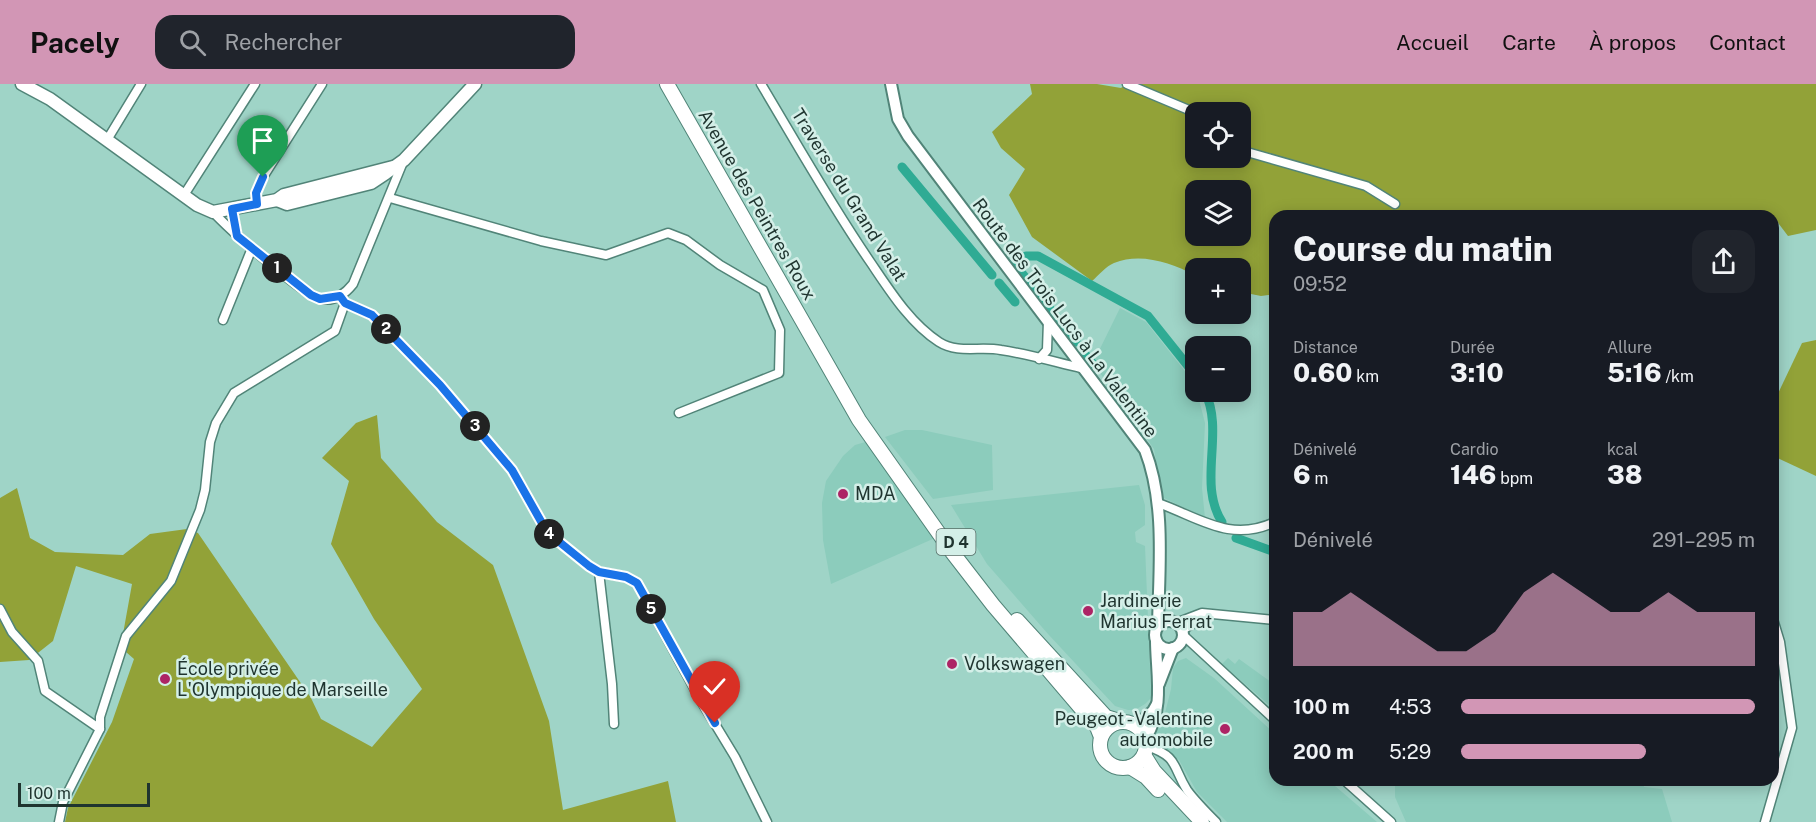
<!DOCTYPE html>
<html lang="fr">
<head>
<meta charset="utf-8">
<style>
  :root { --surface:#171b24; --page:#20242c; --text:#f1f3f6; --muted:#9ea1a6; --accent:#d296b5 }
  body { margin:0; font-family:"Public Sans",sans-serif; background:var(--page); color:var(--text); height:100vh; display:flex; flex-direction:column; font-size:22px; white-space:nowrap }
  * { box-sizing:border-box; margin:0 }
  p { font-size:20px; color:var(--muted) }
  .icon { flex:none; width:33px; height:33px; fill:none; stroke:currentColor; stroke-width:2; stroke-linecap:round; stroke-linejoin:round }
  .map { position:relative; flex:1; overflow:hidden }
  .details { position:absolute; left:1269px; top:126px; width:510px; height:576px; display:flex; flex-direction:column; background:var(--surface); border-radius:18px; box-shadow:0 3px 15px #0003 }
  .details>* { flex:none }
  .controls { position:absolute; left:1185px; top:18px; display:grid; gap:12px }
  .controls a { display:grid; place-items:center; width:66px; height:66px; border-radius:12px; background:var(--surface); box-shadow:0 3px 15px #0003; font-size:30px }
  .scale { position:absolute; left:18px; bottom:15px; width:132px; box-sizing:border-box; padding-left:6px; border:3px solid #1f342f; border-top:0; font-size:16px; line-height:21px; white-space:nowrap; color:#1f342f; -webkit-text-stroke:4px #d4efe8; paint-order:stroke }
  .pin { position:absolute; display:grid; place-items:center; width:51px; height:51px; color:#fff; margin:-62px -26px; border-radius:50% 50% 50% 0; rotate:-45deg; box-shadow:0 0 6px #0007 }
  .pin .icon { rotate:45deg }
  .km { position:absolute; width:30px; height:30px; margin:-15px; border-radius:50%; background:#222; color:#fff; font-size:16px; line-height:30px; text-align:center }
  .round { display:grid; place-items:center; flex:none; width:63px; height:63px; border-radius:18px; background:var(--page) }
  .overview { display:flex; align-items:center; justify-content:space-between; height:102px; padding:0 24px }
  h1 { font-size:33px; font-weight:800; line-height:45px }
  .figures { display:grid; grid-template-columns:repeat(3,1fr); gap:9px; height:102px; padding:6px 24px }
  .figures div { display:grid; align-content:center }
  .figures b { font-size:26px; font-weight:800 }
  .figures small { font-size:16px; font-weight:400 }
  .figures p { font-size:16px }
  .chart { height:168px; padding:12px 24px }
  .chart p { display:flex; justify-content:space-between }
  .chart svg { width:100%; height:108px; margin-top:6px; fill:var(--accent); opacity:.7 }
  ul { padding:0 24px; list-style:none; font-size:20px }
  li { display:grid; grid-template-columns:96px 72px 1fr; align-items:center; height:45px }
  li i { height:15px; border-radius:8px; background:var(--accent) }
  header { display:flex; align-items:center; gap:36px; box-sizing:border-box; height:84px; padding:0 30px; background:var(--accent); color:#111 }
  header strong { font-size:28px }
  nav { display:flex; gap:33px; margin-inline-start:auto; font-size:21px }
  .search { width:420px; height:54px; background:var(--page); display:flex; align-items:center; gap:15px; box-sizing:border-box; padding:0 21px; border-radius:18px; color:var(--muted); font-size:22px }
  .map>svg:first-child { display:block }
  .built { fill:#8cccbc }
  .green { fill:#92a238; fill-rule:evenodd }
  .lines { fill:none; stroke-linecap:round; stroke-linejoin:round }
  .canal { stroke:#2fab94; stroke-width:9 }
  .minor-casing { stroke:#518478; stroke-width:11 }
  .tertiary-casing { stroke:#518478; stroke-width:14 }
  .secondary-casing { stroke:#518478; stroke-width:15 }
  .primary-casing { stroke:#518478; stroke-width:16 }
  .minor { stroke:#fff; stroke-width:8 }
  .tertiary { stroke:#fff; stroke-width:10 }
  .secondary { stroke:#fff; stroke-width:12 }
  .primary { stroke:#fff; stroke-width:14 }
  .route-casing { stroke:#fff; stroke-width:12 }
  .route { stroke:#1a73e8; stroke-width:8 }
  .poi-dot { fill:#ad2465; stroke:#d4efe8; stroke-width:2 }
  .labels { text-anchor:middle; stroke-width:5; stroke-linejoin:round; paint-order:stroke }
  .shield { fill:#d4efe8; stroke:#556c66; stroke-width:1.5 }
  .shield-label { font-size:16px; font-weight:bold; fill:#1f342f }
  .street-label { font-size:18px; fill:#1f342f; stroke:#d4efe8 }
  .poi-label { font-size:18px; fill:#1f342f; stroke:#d4efe8; text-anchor:start }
</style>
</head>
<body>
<header>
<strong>Pacely</strong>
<div class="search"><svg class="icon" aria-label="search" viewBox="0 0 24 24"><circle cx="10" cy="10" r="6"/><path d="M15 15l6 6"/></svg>Rechercher</div>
<nav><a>Accueil</a><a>Carte</a><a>À propos</a><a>Contact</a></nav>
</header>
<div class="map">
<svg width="1816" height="738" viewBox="0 0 1816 738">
  <rect width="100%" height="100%" fill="#9fd4c7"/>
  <g class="built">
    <path d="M 1120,224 L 1146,238 L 1195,300 L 1205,339 L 1202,404 L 1205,434 L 1162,413 L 1154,365 L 1093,279 Z"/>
    <path d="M 905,346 L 922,346 L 992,361 L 993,406 L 933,415 L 885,353 Z"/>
    <path d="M 869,357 L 935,454 L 831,500 L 823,456 L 822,419 L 826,397 L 843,372 L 855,361 Z"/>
    <path d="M 1139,401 L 1145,421 L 1145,441 L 1135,448 L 1136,458 L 1145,462 L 1151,608 L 1151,614 L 1145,620 L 1135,626 L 1128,626 L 1115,622 L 1048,550 L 987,480 L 951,421 Z"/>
    <path d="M 1186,574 L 1214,594 L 1275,650 L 1275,696 L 1328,696 L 1377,738 L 1227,738 L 1197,708 L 1179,676 L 1156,659 L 1155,651 L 1164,633 L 1171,605 L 1173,584 L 1178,577 Z"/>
    <path d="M 1228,574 L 1235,580 L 1239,575 L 1275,601 L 1275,626 L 1222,580 Z"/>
    <path d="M 1395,696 L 1642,696 L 1644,703 L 1662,705 L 1672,738 L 1406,738 L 1395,713 Z"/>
  </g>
  <g class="green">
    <path d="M 1030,0 L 1097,0 L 1121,4 L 1126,0 L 1816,0 L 1816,146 L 1788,152 L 1773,132 L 1275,132 L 1275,210 L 1261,212 L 1241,208 L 1240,184 L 1196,184 L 1195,191 C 1171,179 1141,168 1114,179 C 1106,182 1099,191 1092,197 L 1032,153 L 1009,111 L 1025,85 L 1001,64 L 992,48 L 1032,10 ZM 1196,28 L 1240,28 L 1240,74 L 1196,74 ZM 1196,106 L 1240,106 L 1240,152 L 1196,152 Z"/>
    <path d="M 1816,256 L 1816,392 L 1773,372 L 1773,320 L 1802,259 Z"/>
    <path d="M 377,331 L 381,374 L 437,438 L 493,481 L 549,637 L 563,726 L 668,697 L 676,738 L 65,738 L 68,724 L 112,638 L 134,575 L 126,568 L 127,564 L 121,561 L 132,500 L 76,482 L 53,557 L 29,576 L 0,578 L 0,414 L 17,404 L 30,454 L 55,468 L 123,471 L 150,450 L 187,445 L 198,449 L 311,614 L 321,635 L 372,663 L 422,605 L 374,535 L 331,460 L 349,397 L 322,374 L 356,339 Z"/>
  </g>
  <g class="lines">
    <g class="canal">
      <path d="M 902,83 L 992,191"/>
      <path d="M 999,199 L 1015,218"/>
      <path d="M 1076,258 L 1014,179 L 1026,172 L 1038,172 L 1148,232 L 1196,292"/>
      <path d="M 1085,270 L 1093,280"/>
      <path d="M 1205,308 C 1225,348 1197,399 1222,438"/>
      <path d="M 1236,454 L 1275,468"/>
    </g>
    <defs>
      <g id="minor">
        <path d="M 761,0 C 797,60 831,121 871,179 C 890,207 910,239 939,258 C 958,270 980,262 1001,266 C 1028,270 1055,278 1081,284"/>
        <path d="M 1127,0 L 1196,29"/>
        <path d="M 107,56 L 141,0"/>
        <path d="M 1240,66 L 1366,102 L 1395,120"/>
        <path d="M 184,111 L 255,0"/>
        <path d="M 390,114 L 541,157 L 606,171 L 668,149 L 686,156 L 720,181 L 763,206 L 780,246 L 779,289 L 679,329"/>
        <path d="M 257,120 L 256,109 L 263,93 L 322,0"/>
        <path d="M 232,125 L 237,152"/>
        <path d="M 213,128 C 229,145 302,211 321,215 C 335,218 345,210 353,200 L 403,78"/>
        <path d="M 345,219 L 372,231 L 440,301 L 512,386 L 547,448 L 589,482 L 599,488 L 626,493 L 637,499 L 701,617 L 735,673 L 767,738"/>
        <path d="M 223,236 L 252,164"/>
        <path d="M 1039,275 L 1047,266 L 1048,237"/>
        <path d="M 1158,419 C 1200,434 1230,459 1275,438"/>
        <path d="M 599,488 L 612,600 L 614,640"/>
        <path d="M 0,525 L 12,548 L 38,577 L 45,607 L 100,645"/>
        <path d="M 1176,539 L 1202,529 L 1275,536"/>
        <path d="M 1182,546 L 1207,532"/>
        <path d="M 1183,551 L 1275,636"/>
        <path d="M 1147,662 C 1179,673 1172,682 1187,706 C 1195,717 1206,728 1216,738"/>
        <path d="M 1344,696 L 1391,738"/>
        <path d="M 59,738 L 63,718 L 100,645 L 100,633 L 126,552 L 171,497 L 200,426 L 205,406 L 210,358 L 216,339 L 234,309 L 335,247 L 345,219 L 340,212"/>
        <path d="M 1765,738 L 1792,644 L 1780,558 L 1773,535"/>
      </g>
      <g id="tertiary">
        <path d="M 891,0 L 898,35 L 908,52 L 1145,366 C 1166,420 1159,485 1158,542"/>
        <circle cx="1169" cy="551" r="14"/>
        <path d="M 1159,600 L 1173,564"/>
        <path d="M 1137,641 L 1153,627 L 1157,620"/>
        <path d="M 1146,653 C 1165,624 1156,589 1156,556"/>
      </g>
      <g id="secondary">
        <path d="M 22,0 L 50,15 L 197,121 L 213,128 L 277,116 L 284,111 L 393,83"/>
        <path d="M 277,116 L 287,120 L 371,99 L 386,89 L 404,76 L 475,0"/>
      </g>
      <g id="primary">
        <path d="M 667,0 L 859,336 L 952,468 L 993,521 L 1097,643 L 1101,653"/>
        <path d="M 1017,536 L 1106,633 L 1119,637"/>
        <circle cx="1123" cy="661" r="23"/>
        <path d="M 1144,671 L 1154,687 L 1202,738"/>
        <path d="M 1130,683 L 1146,693 L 1158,706"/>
      </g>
    </defs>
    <use href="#minor" class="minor-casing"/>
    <use href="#tertiary" class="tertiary-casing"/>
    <use href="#secondary" class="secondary-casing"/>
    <use href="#primary" class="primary-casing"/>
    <use href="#minor" class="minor"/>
    <use href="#tertiary" class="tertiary"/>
    <use href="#secondary" class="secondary"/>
    <use href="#primary" class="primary"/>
  </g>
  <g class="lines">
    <defs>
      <path id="route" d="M 263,93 L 256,109 L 257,120 L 232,125 L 237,152 L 311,211 L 320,215 L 340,212 L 345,219 L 372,231 L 440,301 L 512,386 L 547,448 L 589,482 L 599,488 L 626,493 L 637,499 L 715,639"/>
    </defs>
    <use href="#route" class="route-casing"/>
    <use href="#route" class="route"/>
  </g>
  <g class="poi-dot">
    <circle cx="843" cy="410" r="6"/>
    <circle cx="1088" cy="527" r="6"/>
    <circle cx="952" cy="580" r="6"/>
    <circle cx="165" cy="595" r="6"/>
    <circle cx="1225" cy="645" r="6"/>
  </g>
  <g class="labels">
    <rect class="shield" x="936.5" y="445" width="39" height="26" rx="4.5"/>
    <g class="shield-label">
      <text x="956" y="464">D 4</text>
    </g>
    <g class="street-label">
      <text transform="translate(849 111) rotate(58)" y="6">Traverse du Grand Valat</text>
      <text transform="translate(757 121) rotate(60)" y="6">Avenue des Peintres Roux</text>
      <text transform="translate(1065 234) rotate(53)" y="6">Route des Trois Lucs à La Valentine</text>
    </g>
    <g class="poi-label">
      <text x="855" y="416">MDA</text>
      <text x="1100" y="523">Jardinerie<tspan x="1100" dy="21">Marius Ferrat</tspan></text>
      <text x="964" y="586">Volkswagen</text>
      <text x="177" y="591">École privée<tspan x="177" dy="21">L'Olympique de Marseille</tspan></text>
      <text x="1213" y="641" text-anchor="end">Peugeot - Valentine<tspan x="1213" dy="21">automobile</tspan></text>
    </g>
  </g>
</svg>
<div class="controls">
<a><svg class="icon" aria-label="locate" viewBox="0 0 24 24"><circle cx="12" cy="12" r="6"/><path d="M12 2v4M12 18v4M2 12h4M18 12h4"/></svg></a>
<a><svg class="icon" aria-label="layers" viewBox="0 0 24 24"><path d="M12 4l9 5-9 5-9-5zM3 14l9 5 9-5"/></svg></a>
<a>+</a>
<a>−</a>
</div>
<div class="scale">100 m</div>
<div class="pin" style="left:263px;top:93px;background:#1e9e55"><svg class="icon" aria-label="arrive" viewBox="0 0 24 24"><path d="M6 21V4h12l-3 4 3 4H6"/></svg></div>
<div class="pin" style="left:715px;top:639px;background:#d93025"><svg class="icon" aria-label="check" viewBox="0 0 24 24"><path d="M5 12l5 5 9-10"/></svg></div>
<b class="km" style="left:277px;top:184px">1</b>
<b class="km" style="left:386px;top:245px">2</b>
<b class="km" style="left:475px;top:342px">3</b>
<b class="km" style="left:549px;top:450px">4</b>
<b class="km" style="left:651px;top:525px">5</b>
<section class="details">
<div class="overview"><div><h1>Course du matin</h1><p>09:52</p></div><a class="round"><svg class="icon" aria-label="share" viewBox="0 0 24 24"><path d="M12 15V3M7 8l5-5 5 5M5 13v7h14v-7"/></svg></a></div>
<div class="figures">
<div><p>Distance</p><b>0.60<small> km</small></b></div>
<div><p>Durée</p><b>3:10</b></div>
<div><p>Allure</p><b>5:16<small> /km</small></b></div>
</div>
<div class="figures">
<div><p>Dénivelé</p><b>6<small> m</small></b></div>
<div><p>Cardio</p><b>146<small> bpm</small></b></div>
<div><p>kcal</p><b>38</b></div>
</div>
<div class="chart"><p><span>Dénivelé</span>291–295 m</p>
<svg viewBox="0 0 160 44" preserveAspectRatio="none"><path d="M0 44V22L10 22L20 14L30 22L40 30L50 38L60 38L70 30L80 14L90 6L100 14L110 22L120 22L130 14L140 22L150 22L160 22V44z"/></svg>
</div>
<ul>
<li><b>100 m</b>4:53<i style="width:100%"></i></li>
<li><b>200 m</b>5:29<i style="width:63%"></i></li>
</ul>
</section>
</div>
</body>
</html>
